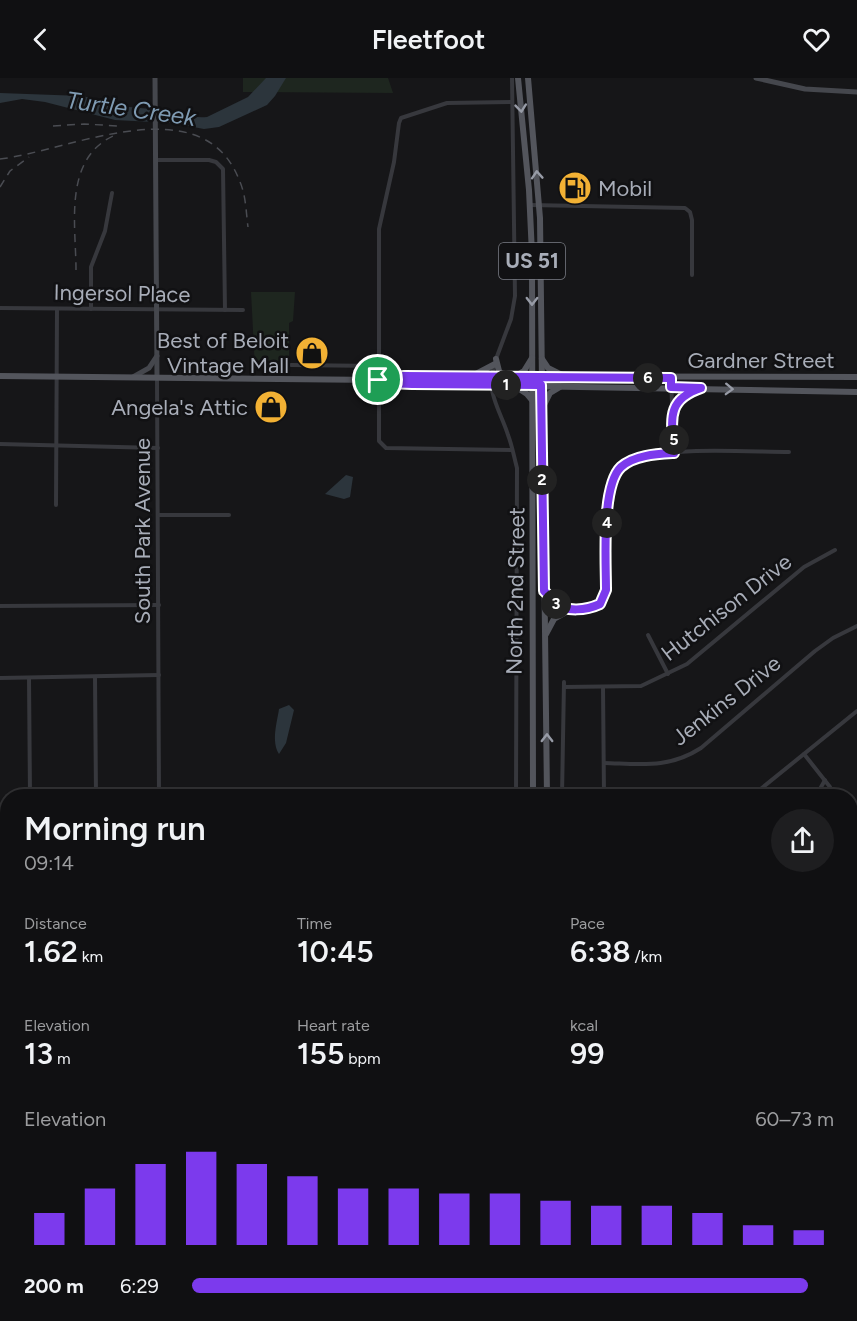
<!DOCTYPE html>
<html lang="en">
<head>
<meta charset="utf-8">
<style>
  :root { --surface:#101012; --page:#1e1e20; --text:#f1f3f6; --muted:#9c9d9f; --line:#303032; --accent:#7c3aed }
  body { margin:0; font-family:Figtree,sans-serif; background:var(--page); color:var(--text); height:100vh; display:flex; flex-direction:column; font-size:22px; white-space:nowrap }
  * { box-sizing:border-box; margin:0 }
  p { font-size:20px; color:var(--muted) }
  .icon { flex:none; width:33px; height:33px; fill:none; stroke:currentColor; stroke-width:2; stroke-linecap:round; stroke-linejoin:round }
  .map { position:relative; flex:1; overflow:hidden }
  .sheet { position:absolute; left:0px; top:711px; width:858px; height:532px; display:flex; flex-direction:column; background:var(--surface); border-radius:24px 24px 0 0; box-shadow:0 2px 4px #0004,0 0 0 2px var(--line) }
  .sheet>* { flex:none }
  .pin { position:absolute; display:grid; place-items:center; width:51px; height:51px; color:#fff; margin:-26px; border:3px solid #fff; border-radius:50%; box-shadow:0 2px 6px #0007 }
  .km { position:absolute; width:30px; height:30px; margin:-15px; border-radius:50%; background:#222; color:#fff; font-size:16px; line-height:30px; text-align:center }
  .round { display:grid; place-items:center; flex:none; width:63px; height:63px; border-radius:32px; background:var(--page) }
  .head { display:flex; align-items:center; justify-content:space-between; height:102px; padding:0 24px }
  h1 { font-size:33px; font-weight:600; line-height:45px }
  .stats { display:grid; grid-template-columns:repeat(3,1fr); gap:9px; height:102px; padding:6px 24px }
  .stats div { display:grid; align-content:center }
  .stats b { font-size:30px; font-weight:600 }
  .stats small { font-size:16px; font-weight:400 }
  .stats p { font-size:16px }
  .chart { height:168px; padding:12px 24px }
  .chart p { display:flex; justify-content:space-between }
  .chart svg { width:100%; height:108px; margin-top:6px; stroke:var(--accent); stroke-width:6 }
  ul { padding:0 24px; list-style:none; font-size:20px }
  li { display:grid; grid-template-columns:96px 72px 1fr; align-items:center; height:45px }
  li i { height:15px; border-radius:8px; background:var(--accent) }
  header { display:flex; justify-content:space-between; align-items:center; height:78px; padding:0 24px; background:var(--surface); font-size:27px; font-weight:600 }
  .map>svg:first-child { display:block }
  .green { fill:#1e261f }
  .water { fill:#2c353c }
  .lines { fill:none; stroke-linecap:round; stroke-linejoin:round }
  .street { stroke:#37383d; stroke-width:4 }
  .secondary { stroke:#45474d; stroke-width:5 }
  .primary { stroke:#53555c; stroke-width:6 }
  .rail { stroke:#4a4c52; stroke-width:1.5; stroke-dasharray:8 6; stroke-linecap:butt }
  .oneway { stroke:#979ba6 }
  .route-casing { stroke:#fff; stroke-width:12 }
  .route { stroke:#7c3aed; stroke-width:8 }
  .labels { text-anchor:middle; stroke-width:5; stroke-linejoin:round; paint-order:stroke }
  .shield { fill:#111113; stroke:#7b7e86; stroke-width:1.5 }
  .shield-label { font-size:21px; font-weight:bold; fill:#a8adb8 }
  .poi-label { font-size:22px; fill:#a8adb8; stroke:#111113; text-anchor:end }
  .street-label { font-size:22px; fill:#a8adb8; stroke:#111113 }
  .water-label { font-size:24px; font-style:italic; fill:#7f9bb3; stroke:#111113 }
</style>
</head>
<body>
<header><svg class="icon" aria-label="back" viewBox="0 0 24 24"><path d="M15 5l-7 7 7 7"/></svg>Fleetfoot<svg class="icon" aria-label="heart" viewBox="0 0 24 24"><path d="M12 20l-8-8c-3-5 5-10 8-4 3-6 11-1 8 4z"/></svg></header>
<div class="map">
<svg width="857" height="1243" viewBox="0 0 857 1243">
  <rect width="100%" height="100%" fill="#161618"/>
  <g class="green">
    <path d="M 243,0 L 388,0 L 393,15 L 243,14 Z"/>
    <path d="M 251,214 L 295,214 L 293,243 L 289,245 L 289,290 L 255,291 Z"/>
  </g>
  <g class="water">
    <path d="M 266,0 L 286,0 L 275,18 L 267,27 L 219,49 L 204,51 L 172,45 L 115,42 L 45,24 L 22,21 L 0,25 L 0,15 L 82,18 L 129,29 L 184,34 C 192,39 198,40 207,39 L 248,19 Z"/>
    <path d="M 346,397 L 353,399 L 350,419 L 344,421 L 325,416 Z"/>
    <path d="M 289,627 L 294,632 L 286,665 L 279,676 C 271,663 277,645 279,631 Z"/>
    <path d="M 0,846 L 7,859 L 7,936 L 0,938 Z"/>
    <path d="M 103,1236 L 292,1236 L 283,1243 L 104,1243 Z"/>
  </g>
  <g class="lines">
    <g class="street">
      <path d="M 512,24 L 447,25 L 401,40 L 399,45 L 394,84 L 379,151 L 379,363 L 386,370 L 512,372"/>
      <path d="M 156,82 L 209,82 L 216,84 L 223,91 L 225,232"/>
      <path d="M 530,127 L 685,130 L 690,134 L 692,142 L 692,197"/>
      <path d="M 0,230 L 243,232"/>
      <path d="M 91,231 L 91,189 L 105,153 L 112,115"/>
      <path d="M 496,281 L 511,241 L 515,218 L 512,0"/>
      <path d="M 291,287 L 379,288"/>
      <path d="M 494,288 C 485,313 501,334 508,357 C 512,367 514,379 517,390 L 516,718"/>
      <path d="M 157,300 L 159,718"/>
      <path d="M 671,300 L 674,375"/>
      <path d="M 0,366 L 158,370"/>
      <path d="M 56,427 L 57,231"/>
      <path d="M 159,437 L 229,437"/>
      <path d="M 0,528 L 159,527"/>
      <path d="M 570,532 L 596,528 L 605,518 C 609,486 601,431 611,404 C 615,394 624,386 634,382 C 667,368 750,374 789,374"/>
      <path d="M 648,557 L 668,596"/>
      <path d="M 95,599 L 96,718"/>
      <path d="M 0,600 L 159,597"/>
      <path d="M 29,600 L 30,718"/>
      <path d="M 564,609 L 641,608 L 687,586 L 804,489 L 835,472"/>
      <path d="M 603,609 L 604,718"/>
      <path d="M 804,676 L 830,709 L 830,718"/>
      <path d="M 604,685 C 641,686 668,691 701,670 L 815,573 L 833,560 L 857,548"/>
      <path d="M 562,718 L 564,604"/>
      <path d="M 752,718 L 857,633"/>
      <path d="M 821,718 L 820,711 L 825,702"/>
      <path d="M 0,729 L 8,730"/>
      <path d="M 522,1236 L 522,1243"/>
      <path d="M 566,1236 L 566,1243"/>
    </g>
    <g class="secondary">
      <path d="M 155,0 L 157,300"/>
      <path d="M 756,0 L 805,11 L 857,14"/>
      <path d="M 133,299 L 149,290 L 157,278"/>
    </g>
    <g class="primary">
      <path d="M 518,0 L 529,112 L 532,176 L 533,718"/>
      <path d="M 528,0 L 540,140 L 547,718"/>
      <path d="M 496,281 L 499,293 L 504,298"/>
      <path d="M 542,281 L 548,290 L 564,298"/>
      <path d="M 474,297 L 495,286"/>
      <path d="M 0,298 L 378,302 L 404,298 L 857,299"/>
      <path d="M 515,298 L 524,293 L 532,280"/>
      <path d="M 378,302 L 388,305 L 412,306 L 857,314"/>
      <path d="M 515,308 L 527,316 L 532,322"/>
      <path d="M 542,331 L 550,315 L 560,309"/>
      <path d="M 672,334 L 682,318 L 697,311"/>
      <path d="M 545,513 L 556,526 L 570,532"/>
      <path d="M 546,556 L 554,541 L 570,532"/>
      <path d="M 536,1236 L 536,1243"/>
      <path d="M 550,1236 L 550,1243"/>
    </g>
    <g class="rail">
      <path d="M 53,48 L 84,46 L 119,48"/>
      <path d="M 0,81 C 69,73 204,6 240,104 C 246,118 246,134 248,149"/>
      <path d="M 0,109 L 10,93 L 29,79"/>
      <path d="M 76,192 C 76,147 63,82 113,58"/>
    </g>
  </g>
  <defs><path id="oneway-chevron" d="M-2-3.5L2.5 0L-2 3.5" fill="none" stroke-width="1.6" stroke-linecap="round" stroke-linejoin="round" transform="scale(1.5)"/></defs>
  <g class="oneway">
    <use href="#oneway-chevron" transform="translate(521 30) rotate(84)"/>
    <use href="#oneway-chevron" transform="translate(537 97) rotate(-94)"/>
    <use href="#oneway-chevron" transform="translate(532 223) rotate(90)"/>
    <use href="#oneway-chevron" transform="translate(729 311) rotate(2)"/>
    <use href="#oneway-chevron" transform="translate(547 660) rotate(-90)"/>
  </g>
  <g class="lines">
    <defs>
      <path id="route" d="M 404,298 L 671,300 L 671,309 L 701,310 C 665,322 672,343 674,375 C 657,376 634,377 621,389 C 601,408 606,484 606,512 L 600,526 C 587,532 566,535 554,524 C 550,521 548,516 544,513 L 541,307 L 412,306 L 388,305 L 378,302 Z"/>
    </defs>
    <use href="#route" class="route-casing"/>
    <use href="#route" class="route"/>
  </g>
  <defs>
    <symbol id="fuel-disc" viewBox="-11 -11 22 22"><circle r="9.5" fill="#f2b134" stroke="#111113"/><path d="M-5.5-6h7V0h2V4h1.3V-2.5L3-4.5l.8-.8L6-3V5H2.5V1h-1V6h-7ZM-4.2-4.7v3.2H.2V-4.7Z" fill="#111"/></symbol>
    <symbol id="shop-disc" viewBox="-11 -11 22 22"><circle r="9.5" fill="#f2b134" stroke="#111113"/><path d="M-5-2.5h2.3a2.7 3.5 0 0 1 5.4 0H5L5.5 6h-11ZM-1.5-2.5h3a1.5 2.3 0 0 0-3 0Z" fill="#111"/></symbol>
  </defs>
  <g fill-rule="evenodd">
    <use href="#fuel-disc" x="556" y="91" width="38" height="38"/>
    <use href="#shop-disc" x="293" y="256" width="38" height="38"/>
    <use href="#shop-disc" x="252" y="310" width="38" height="38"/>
  </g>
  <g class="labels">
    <rect class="shield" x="499" y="165" width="66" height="36" rx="4.5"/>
    <g class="shield-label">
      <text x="532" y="190">US 51</text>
    </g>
    <g class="poi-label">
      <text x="598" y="118" text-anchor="start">Mobil</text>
      <text x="289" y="270">Best of Beloit<tspan x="289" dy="25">Vintage Mall</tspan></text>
      <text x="248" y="337">Angela's Attic</text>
    </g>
    <g class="street-label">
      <text transform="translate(122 215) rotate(1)" y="8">Ingersol Place</text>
      <text x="761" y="290">Gardner Street</text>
      <text transform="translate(142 453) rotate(-90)" y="8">South Park Avenue</text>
      <text transform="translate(515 513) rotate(-89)" y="8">North 2nd Street</text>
      <text transform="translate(726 529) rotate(-38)" y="8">Hutchison Drive</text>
      <text transform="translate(726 622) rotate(-38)" y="8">Jenkins Drive</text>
    </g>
    <g class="water-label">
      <text transform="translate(131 31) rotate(8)" y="8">Turtle Creek</text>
    </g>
  </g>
</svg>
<div class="pin" style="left:378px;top:302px;background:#1e9e55"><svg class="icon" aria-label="arrive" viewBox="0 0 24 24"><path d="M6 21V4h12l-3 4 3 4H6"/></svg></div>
<b class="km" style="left:506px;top:307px">1</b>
<b class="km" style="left:542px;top:402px">2</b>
<b class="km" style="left:556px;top:526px">3</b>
<b class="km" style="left:607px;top:445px">4</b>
<b class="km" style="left:674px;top:362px">5</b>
<b class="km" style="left:648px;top:300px">6</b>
<section class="sheet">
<div class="head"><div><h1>Morning run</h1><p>09:14</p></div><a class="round"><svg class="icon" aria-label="share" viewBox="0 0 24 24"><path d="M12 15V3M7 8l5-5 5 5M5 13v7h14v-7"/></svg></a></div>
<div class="stats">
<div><p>Distance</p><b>1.62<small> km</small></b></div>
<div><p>Time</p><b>10:45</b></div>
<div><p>Pace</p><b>6:38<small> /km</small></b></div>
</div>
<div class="stats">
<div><p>Elevation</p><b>13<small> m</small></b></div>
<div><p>Heart rate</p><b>155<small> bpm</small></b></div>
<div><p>kcal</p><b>99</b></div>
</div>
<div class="chart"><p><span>Elevation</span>60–73 m</p>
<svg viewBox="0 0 160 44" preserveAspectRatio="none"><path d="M5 44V31M15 44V21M25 44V11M35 44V6M45 44V11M55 44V16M65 44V21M75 44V21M85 44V23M95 44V23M105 44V26M115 44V28M125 44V28M135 44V31M145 44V36M155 44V38"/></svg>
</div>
<ul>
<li><b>200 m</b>6:29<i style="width:96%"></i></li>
</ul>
</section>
</div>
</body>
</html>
